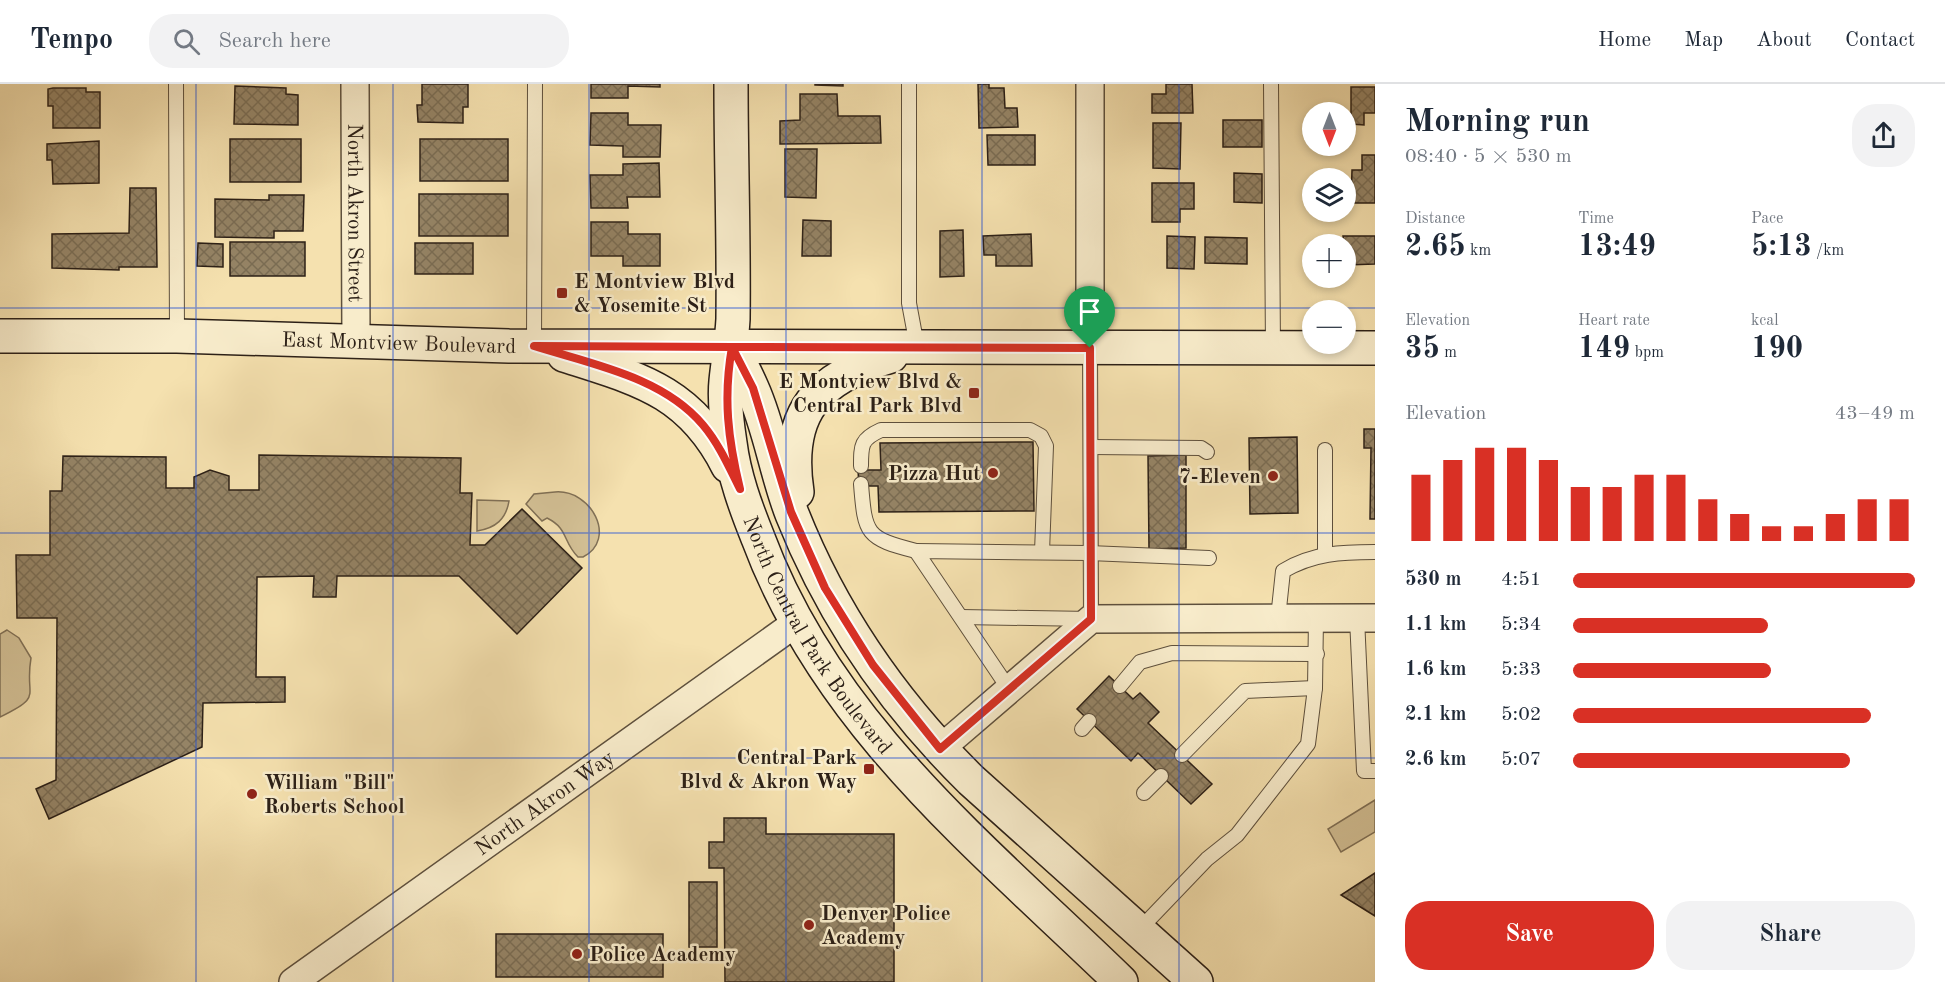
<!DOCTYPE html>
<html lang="en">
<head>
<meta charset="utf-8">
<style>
  :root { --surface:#fff; --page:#f2f2f3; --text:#1f2937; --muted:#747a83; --line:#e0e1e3; --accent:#d93025 }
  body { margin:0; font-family:"Old Standard TT",serif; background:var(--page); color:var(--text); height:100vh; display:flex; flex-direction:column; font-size:22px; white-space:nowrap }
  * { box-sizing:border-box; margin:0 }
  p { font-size:20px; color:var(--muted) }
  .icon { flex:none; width:33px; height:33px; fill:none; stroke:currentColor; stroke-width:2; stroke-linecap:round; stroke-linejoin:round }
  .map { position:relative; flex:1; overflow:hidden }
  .details { display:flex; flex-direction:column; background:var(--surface); width:570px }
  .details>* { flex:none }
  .needle { width:39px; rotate:180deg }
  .tools { position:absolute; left:1302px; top:18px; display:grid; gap:12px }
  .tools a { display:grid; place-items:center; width:54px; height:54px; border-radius:50%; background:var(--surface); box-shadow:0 3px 9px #0003; font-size:30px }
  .pin { position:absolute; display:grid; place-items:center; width:51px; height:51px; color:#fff; margin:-62px -26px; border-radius:50% 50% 50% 0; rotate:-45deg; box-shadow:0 0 6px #0007 }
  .pin .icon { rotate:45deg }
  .round { display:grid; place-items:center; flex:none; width:63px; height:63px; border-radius:24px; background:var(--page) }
  .head { display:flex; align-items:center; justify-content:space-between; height:102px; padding:0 30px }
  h1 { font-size:33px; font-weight:800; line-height:45px }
  .metrics { display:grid; grid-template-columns:repeat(3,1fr); gap:9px; height:102px; padding:6px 30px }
  .metrics div { display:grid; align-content:center }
  .metrics b { font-size:30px; font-weight:800 }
  .metrics small { font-size:16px; font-weight:400 }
  .metrics p { font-size:16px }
  .chart { height:168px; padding:12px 30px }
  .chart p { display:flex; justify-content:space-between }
  .chart svg { width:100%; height:108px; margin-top:6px; stroke:var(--accent); stroke-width:6 }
  .button { display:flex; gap:12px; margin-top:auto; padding:12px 30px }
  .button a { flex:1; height:69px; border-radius:24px; background:var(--accent); color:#fff; font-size:24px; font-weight:800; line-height:69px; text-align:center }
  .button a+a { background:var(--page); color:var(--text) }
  ul { padding:0 30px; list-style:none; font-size:20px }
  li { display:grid; grid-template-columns:96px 72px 1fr; align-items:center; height:45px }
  li i { height:15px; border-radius:8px; background:var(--accent) }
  header { display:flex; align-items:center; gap:36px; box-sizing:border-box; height:84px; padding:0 30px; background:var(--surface); border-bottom:2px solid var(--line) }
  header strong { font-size:28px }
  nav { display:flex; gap:33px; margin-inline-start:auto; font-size:21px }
  .search { width:420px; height:54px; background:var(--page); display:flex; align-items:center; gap:15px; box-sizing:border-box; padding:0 21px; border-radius:24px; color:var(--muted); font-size:22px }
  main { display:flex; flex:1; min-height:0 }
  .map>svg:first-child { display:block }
  .green { fill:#d3c095; stroke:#807056; stroke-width:1.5 }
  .building { fill:url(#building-cross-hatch); stroke:#2c2017; stroke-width:1.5 }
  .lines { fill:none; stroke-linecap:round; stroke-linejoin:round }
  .lane-casing { stroke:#5e503d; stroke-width:16 }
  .street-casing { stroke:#5e503d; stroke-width:30 }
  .secondary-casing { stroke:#2c2017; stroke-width:36 }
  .lane { stroke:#f8eccb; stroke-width:14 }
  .street { stroke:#f8eccb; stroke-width:27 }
  .secondary { stroke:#f8eccb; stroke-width:33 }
  .route-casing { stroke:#fff; stroke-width:12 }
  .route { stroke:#d93025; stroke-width:8 }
  .grid { fill:none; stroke:#1d4ed8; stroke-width:1.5; stroke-opacity:0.55 }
  .poi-dot { fill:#8f2418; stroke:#f8eccb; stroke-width:2 }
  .labels { text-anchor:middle; stroke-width:5; stroke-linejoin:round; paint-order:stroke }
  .street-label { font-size:21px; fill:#2c2017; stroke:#f8eccb }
  .poi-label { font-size:21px; font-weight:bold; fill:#2c2017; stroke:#f8eccb; text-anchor:start }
</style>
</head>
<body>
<header>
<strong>Tempo</strong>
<div class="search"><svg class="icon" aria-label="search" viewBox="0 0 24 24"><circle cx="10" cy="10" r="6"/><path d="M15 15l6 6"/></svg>Search here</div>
<nav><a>Home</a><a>Map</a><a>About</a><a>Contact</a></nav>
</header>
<main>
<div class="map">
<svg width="1375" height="898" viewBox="0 0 1375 898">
  <defs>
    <pattern id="building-cross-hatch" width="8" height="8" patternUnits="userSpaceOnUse" patternTransform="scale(1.5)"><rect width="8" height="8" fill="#958466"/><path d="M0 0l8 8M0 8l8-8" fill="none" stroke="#7a6c53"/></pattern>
  </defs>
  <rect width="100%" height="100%" fill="#f5e1af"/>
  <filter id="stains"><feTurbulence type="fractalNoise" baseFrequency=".00333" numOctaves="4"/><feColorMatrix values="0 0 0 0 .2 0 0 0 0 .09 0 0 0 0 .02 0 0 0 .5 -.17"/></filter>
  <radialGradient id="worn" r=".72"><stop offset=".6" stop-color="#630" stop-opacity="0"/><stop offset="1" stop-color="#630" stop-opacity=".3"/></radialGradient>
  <g class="green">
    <path d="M 555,408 C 591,405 618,455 583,473 L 578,473 C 562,457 569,445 547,434 L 542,437 L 526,420 L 534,410 Z"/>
    <path d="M 477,416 L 509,417 C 506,435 496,444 477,447 Z"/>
    <path d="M 7,546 L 19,554 L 31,574 C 24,614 45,611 0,633 L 0,550 Z"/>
    <path d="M 1375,716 L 1375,748 L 1341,768 L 1328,745 Z"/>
  </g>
  <g class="building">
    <path d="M 422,0 L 468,0 L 468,23 L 463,23 L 463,39 L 418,38 L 417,21 L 422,21 Z"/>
    <path d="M 591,0 L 660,0 L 660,3 L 628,2 L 628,14 L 591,14 Z"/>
    <path d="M 815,0 L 843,0 L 843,2 L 815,1 Z"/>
    <path d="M 978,0 L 989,0 L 989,4 L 1004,4 L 1005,24 L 1017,24 L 1018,43 L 979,44 Z"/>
    <path d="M 1166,0 L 1192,0 L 1193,29 L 1152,29 L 1152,10 L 1166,10 Z"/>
    <path d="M 235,2 L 286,4 L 286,10 L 298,11 L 298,41 L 234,40 Z"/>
    <path d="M 1351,3 L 1375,3 L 1375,29 L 1364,29 L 1364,41 L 1351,40 Z"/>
    <path d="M 53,4 L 86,4 L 86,8 L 100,8 L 100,44 L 53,44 L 53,22 L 48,22 L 48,5 Z"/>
    <path d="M 800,10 L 837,10 L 838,32 L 880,32 L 881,59 L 780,60 L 780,37 L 800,36 Z"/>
    <path d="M 591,29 L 628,29 L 628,41 L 661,41 L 660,73 L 623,73 L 623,62 L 590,61 Z"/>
    <rect x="1223" y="36" width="39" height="27"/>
    <path d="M 1153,39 L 1181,39 L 1180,85 L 1153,84 Z"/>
    <path d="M 987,51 L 1035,51 L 1035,81 L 988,81 Z"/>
    <rect x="230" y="55" width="71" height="43"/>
    <rect x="420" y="55" width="88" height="42"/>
    <path d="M 99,57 L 99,99 L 53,100 L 52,76 L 47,76 L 47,60 Z"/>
    <path d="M 785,65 L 817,65 L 816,114 L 785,113 Z"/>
    <path d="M 1362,71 L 1375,71 L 1375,119 L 1351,119 L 1352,86 L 1362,86 Z"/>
    <path d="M 659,79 L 660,113 L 627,113 L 628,124 L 591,124 L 590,91 L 623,91 L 623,80 Z"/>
    <path d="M 1234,89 L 1262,90 L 1262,119 L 1234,118 Z"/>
    <path d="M 1152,99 L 1194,99 L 1194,125 L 1180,125 L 1180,138 L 1152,138 Z"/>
    <path d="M 130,104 L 156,104 L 157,183 L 119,183 L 119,186 L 52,184 L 52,150 L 129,149 Z"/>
    <rect x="419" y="110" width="89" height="42"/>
    <path d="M 269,111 L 304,111 L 303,147 L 274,147 L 274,154 L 215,153 L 215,115 L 269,116 Z"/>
    <path d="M 803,136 L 831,137 L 831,172 L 802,172 Z"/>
    <path d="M 591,138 L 628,138 L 628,150 L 660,150 L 660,182 L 623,182 L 623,172 L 591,172 Z"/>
    <path d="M 963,146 L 964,192 L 940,193 L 940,147 Z"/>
    <path d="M 1031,150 L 1032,182 L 996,182 L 996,171 L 984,171 L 983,152 Z"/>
    <path d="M 1167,152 L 1195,153 L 1194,185 L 1167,184 Z"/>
    <path d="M 1343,152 L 1375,152 L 1375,180 L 1346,181 Z"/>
    <path d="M 1205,153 L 1247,154 L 1247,180 L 1205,179 Z"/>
    <rect x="230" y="158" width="75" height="34"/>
    <path d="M 198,159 L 223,160 L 223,183 L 197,182 Z"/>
    <rect x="415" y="159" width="58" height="31"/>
    <path d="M 1364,345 L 1375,345 L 1375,435 L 1370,435 L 1371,364 L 1364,364 Z"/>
    <path d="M 1297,353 L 1298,429 L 1250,430 L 1249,354 Z"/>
    <path d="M 1033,358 L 1034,427 L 879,428 L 878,402 L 859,402 L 858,386 L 881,386 L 880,359 Z"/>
    <path d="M 259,371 L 461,374 L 460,409 L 472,409 L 470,461 L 485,461 L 522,425 L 582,484 L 517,550 L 459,492 L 337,492 L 336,513 L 313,513 L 314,492 L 257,493 L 256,593 L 285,593 L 285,618 L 203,619 L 202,663 L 49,735 L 36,705 L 56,696 L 57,534 L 17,534 L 16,471 L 50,471 L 50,407 L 62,407 L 63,372 L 166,373 L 166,404 L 194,404 L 194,393 L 210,386 L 229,392 L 229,406 L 259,406 Z"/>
    <path d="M 1186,371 L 1186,464 L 1149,465 L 1148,372 Z"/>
    <path d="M 1109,592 L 1133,615 L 1140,609 L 1159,628 L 1148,639 L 1212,700 L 1191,720 L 1138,669 L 1131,677 L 1077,625 Z"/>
    <path d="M 724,734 L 766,734 L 766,750 L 894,750 L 894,898 L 725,898 L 724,784 L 709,784 L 709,758 L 724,758 Z"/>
    <path d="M 1375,789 L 1375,832 L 1341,811 Z"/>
    <rect x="689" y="798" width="28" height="65"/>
    <rect x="496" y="850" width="167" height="43"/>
  </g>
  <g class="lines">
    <defs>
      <g id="lane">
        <path d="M 176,0 L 177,252"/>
        <path d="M 909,0 L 909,219 L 917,262"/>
        <path d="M 1271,0 L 1273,264"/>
        <path d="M 534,262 L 535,0"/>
        <path d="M 1091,363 L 1201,364 L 1207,368"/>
        <path d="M 1325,366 L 1325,470"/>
        <path d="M 861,382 C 861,361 861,355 881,346 L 1030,346 L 1041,352 L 1046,362 L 1042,468"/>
        <path d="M 861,400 C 865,451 866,454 916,467"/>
        <path d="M 961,533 L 1091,535 L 1090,264"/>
        <path d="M 1278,534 L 1283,487 C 1313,469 1342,468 1375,468"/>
        <path d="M 1357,534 L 1364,687 L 1375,687"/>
        <path d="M 1120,602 L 1140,578 L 1172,569 L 1317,570"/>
        <path d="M 1009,605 L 916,467 L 1089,469 L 1209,474"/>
        <path d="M 1082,645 L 1089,637"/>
        <path d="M 1182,671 L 1245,607 L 1315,604"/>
        <path d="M 1144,709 L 1161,692"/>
        <path d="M 1139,846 L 1207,775 L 1237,751 L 1308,660 L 1315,604 L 1316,534"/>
      </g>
      <g id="street">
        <path id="s1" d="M 355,0 L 356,257"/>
        <path d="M 1090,264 L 1090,0"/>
        <path d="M 940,665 L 1091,535 L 1375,534"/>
        <path id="s2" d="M 293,898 L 796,539"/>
      </g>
      <g id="secondary">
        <path id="s3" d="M 731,0 C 731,78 734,157 733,235 C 732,256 728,276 726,297 C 724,317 727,340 730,359 C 734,392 746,424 758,454 C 828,642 982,763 1121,898"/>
        <path id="s4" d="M 0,252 L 177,252 L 509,262 L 1375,264"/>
        <path d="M 732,263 C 739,277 746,290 752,304 C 770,344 776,389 792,430 C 832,531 894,620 971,696 L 1196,898"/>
        <path d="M 564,271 C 639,295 690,307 728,382"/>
        <path d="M 797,408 C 785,328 817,294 891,272"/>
      </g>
    </defs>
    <use href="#lane" class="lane-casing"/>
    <use href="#street" class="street-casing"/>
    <use href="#secondary" class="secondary-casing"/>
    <use href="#lane" class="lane"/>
    <use href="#street" class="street"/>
    <use href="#secondary" class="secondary"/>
  </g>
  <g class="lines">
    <defs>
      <path id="route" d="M 1090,264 L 732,263 C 723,314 728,355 740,405 C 729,383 719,360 703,341 C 663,293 591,280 534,262 L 732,263 L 753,304 L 791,428 L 825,504 L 873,581 L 940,665 L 1091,535 L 1090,264"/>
    </defs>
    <use href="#route" class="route-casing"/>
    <use href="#route" class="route"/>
  </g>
  <path class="grid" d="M 196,0 L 196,898M 393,0 L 393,898M 589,0 L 589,898M 786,0 L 786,898M 982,0 L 982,898M 1179,0 L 1179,898M 0,224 L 1375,224M 0,449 L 1375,449M 0,674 L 1375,674"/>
  <g class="poi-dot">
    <rect x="556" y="203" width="12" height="12" rx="3"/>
    <rect x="968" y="303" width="12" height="12" rx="3"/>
    <circle cx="993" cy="389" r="6"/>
    <circle cx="1273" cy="392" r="6"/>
    <rect x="863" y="679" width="12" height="12" rx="3"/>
    <circle cx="252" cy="710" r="6"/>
    <circle cx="809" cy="841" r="6"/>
    <circle cx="577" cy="870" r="6"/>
  </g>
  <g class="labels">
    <g class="street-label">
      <text dy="7" stroke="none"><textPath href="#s1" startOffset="129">North Akron Street</textPath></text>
      <text dy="7" stroke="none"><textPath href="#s4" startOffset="399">East Montview Boulevard</textPath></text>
      <text dy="7" stroke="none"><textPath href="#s3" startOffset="573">North Central Park Boulevard</textPath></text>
      <text dy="7" stroke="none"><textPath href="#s2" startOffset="309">North Akron Way</textPath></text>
    </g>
    <g class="poi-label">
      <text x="574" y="204">E Montview Blvd<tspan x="574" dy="24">&amp; Yosemite St</tspan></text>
      <text x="962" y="304" text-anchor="end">E Montview Blvd &amp;<tspan x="962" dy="24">Central Park Blvd</tspan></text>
      <text x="981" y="396" text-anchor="end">Pizza Hut</text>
      <text x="1261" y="399" text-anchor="end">7-Eleven</text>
      <text x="857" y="680" text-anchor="end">Central Park<tspan x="857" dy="24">Blvd &amp; Akron Way</tspan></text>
      <text x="264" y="705">William "Bill"<tspan x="264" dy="24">Roberts School</tspan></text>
      <text x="821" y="836">Denver Police<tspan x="821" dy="24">Academy</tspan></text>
      <text x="589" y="877">Police Academy</text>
    </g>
  </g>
  <rect width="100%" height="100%" filter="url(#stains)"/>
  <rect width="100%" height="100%" fill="url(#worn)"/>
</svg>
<div class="tools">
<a><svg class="needle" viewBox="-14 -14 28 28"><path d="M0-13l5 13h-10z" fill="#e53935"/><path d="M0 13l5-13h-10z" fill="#747a83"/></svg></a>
<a><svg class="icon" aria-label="layers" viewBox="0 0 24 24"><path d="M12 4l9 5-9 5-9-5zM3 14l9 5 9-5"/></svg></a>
<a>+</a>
<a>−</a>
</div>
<div class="pin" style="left:1090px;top:264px;background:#1e9e55"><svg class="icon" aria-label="arrive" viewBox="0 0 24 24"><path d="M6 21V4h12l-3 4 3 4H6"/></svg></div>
</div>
<section class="details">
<div class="head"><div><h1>Morning run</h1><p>08:40 · 5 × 530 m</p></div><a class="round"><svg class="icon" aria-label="share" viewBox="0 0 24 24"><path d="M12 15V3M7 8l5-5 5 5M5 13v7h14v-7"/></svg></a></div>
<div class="metrics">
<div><p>Distance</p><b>2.65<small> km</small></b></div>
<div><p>Time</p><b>13:49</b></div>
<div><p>Pace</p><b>5:13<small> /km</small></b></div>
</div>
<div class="metrics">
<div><p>Elevation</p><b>35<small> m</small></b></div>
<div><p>Heart rate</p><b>149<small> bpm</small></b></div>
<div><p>kcal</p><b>190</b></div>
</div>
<div class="chart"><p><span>Elevation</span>43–49 m</p>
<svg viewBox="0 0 160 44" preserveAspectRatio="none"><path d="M5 44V17M15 44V11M25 44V6M35 44V6M45 44V11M55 44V22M65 44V22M75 44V17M85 44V17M95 44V27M105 44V33M115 44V38M125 44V38M135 44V33M145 44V27M155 44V27"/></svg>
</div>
<ul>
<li><b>530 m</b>4:51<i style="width:100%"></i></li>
<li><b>1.1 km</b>5:34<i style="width:57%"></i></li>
<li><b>1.6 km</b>5:33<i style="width:58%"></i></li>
<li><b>2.1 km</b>5:02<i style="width:87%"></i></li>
<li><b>2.6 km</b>5:07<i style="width:81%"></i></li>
</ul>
<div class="button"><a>Save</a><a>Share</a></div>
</section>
</main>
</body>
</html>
